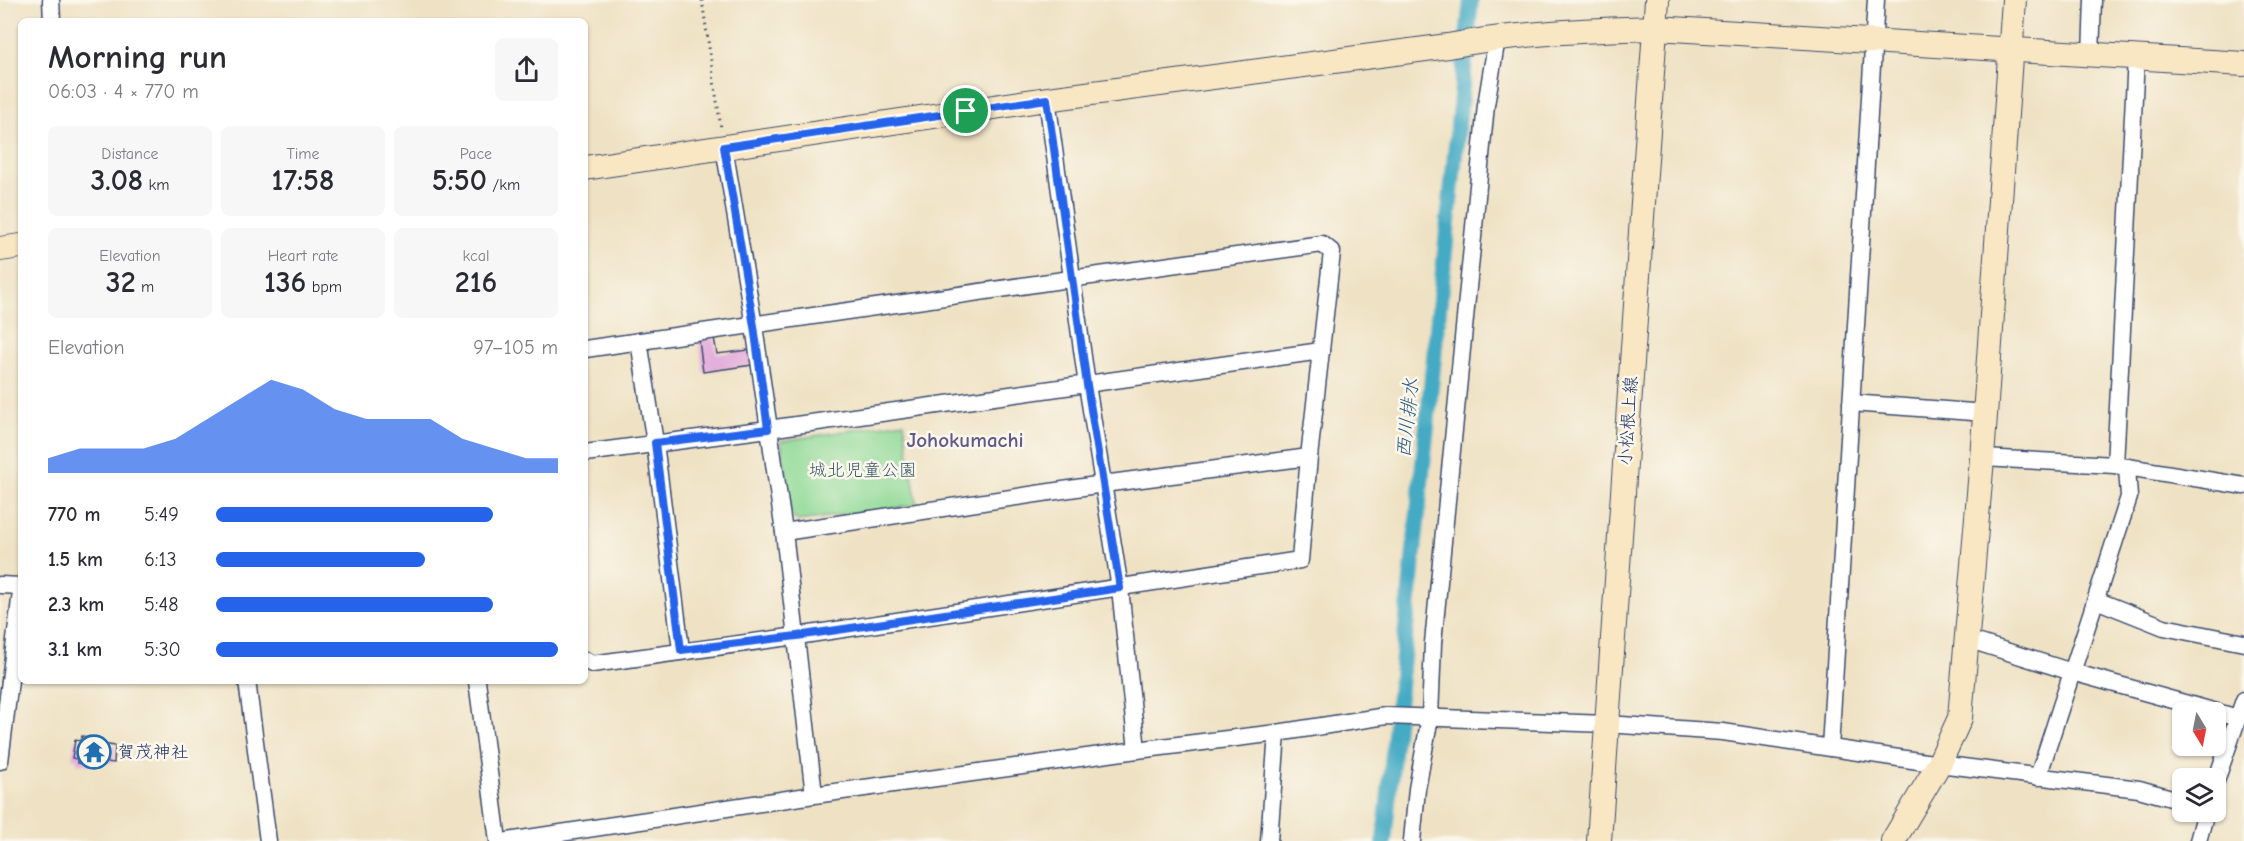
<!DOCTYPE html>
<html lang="en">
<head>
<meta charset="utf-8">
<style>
  :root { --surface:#fff; --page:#f7f7f7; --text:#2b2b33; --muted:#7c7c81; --accent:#2563eb }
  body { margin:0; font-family:"Comic Neue","Klee One",sans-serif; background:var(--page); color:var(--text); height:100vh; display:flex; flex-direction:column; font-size:22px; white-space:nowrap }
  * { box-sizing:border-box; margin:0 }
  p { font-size:20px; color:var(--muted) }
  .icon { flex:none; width:33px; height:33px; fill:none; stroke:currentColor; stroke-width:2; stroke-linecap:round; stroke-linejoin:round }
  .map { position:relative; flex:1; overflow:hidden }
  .sheet { position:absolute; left:18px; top:18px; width:570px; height:666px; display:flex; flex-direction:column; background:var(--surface); border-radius:9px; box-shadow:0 2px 4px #0004 }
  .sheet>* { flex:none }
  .needle { width:39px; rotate:170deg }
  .tools { position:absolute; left:2172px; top:702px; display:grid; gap:12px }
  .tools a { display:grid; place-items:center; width:54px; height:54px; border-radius:9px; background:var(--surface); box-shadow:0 2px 4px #0004; font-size:30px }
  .pin { position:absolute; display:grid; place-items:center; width:51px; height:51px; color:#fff; margin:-26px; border:3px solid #fff; border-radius:50%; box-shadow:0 2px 6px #0007 }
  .round { display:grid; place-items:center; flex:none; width:63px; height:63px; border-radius:9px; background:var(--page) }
  .overview { display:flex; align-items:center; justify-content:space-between; height:102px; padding:0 30px }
  h1 { font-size:33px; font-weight:700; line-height:45px }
  .figures { display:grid; grid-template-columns:repeat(3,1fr); gap:9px; height:102px; padding:6px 30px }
  .figures div { display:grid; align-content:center; border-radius:9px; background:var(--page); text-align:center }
  .figures b { font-size:30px; font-weight:700 }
  .figures small { font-size:16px; font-weight:400 }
  .figures p { font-size:16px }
  .chart { height:168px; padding:12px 30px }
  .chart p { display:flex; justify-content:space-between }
  .chart svg { width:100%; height:108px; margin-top:6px; fill:var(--accent); opacity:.7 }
  ul { padding:0 30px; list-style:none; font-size:20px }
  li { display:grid; grid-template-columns:96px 72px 1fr; align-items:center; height:45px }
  li i { height:15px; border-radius:8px; background:var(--accent) }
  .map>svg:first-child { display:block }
  .green { fill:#8ed995; stroke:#54847a; stroke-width:1.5 }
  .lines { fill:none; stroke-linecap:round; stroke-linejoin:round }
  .canal { stroke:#44aac4; stroke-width:16 }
  .building { fill:#e3addb }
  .street-casing { stroke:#3b4a6d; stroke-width:19 }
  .secondary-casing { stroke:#3b4a6d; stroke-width:26 }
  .path { stroke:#3b4a6d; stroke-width:3; stroke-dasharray:1.5 4.5; stroke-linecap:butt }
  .street { stroke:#fff; stroke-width:16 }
  .secondary { stroke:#f9e7c3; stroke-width:24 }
  .route-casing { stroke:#fff; stroke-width:12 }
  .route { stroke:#2563eb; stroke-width:8 }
  .labels { text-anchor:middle; stroke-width:5; stroke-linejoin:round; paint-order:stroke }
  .street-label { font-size:18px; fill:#1b2f5e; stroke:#fbf7ec }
  .park-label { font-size:18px; fill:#385a6c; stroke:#fbf7ec }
  .poi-label { font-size:18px; fill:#1b2f5e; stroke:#fbf7ec; text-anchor:start }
  .water-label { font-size:20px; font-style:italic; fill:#295a82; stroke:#fbf7ec }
  .quarter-label { font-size:21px; font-weight:bold; fill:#615b8a; stroke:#fbf7ec }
</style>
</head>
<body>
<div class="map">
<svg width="2244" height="841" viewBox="0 0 2244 841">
  <rect width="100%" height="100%" fill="#fbf7ec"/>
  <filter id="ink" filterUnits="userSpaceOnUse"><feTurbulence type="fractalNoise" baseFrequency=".0167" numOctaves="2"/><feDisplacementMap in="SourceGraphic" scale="12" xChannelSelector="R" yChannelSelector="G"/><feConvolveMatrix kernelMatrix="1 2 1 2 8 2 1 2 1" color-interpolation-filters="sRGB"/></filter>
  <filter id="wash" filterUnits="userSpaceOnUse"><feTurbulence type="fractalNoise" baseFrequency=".008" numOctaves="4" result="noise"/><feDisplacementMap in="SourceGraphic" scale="24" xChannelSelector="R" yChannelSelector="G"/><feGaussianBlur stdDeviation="1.35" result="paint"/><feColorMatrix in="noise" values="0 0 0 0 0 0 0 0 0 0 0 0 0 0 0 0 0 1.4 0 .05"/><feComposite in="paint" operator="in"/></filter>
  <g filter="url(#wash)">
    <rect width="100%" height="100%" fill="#efe2c4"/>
    <path class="green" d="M 904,422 L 917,505 L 798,521 L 791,516 L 781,441 Z"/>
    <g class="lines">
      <path class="canal" d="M 1384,841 L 1471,0"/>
    </g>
    <g id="blocks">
      <g class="building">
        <path d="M 714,338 L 717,354 L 749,350 L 752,365 L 703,372 L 699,340 Z"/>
        <path d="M 82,736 L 102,739 L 101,744 L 115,746 L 114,763 L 99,761 L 99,766 L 77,763 L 77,759 L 72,758 L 75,740 L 81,741 Z"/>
      </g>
    </g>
  </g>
  <g filter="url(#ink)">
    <use href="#blocks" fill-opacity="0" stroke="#3b4a6d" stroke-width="1.5"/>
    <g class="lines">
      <defs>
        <g id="street">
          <path d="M 51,0 L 52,21"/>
          <path d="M 2091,55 L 2093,0"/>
          <path d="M 1047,99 L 1087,385 L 1120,588 L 1137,750"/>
          <path d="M 724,147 L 754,326 L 784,532 L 814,795"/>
          <path d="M 639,341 L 655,443 L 681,650"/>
          <path d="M 585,349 C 831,314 1076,277 1322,244 L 1332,252 L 1309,457 L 1300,560 L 797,636 L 592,664 L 585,660"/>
          <path d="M 1851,403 L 1986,413"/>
          <path d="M 585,453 L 768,429 L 1321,351"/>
          <path d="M 1982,458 L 2115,465 L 2244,486"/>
          <path d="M 2115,465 L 2136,58"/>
          <path d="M 784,532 L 1103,484 L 1309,457"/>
          <path d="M 0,585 L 21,586"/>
          <path d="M 2096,600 L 2164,627 L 2244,643"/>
          <path d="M 1967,639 L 2072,672 L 2238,718"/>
          <path d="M 247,681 L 268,841"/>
          <path d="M 477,681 L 498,841"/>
          <path d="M 1830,748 L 1876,0"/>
          <path d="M 0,761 L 21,592"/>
          <path d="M 2038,777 L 2129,497 L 2127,467"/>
          <path d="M 2216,781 L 2244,700"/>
          <path d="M 508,841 L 814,795 L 1137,750 L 1277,733 L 1386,716 L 1607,724 L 1723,732 L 1939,764 L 2139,789 L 2182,801"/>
          <path d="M 1269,841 L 1277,733"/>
          <path d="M 1412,841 L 1417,789 L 1430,717 L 1433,643 L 1486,105 L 1497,38"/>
          <path d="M 2198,841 L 2206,812"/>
        </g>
        <g id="secondary">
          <path d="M 585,168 L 1047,99 L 1448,46 C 1517,33 1586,30 1656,28 L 2244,64"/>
          <path d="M 0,249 L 21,246"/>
          <path d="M 1599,841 L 1657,0"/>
          <path d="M 1893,841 L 1939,764 L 1960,718 L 1982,458 L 2014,0"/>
        </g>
      </defs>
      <use href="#street" class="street-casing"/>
      <use href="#secondary" class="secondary-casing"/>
      <path class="path" d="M 702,0 L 721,128"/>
      <use href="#street" class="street"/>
      <use href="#secondary" class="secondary"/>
    </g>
  </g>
  <g class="lines" filter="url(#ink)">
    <defs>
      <path id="route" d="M 1047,99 L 1087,385 L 1120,588 L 797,636 L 681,650 L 655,443 L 768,429 L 754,326 L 724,147 Z"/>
    </defs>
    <use href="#route" class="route-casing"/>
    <use href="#route" class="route"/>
  </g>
  <defs>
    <symbol id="temple-ring" viewBox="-11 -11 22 22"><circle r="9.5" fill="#fbf7ec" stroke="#1f6fb2" stroke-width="1.5"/><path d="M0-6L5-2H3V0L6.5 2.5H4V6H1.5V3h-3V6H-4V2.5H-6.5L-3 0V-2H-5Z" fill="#1f6fb2"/></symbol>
  </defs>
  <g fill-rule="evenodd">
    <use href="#temple-ring" x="75" y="733" width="38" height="38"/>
  </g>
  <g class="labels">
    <g class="street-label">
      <text transform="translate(1628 421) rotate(-86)" y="6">小松根上線</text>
    </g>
    <g class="park-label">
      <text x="863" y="476">城北児童公園</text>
    </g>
    <g class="poi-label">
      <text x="117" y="758">賀茂神社</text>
    </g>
    <g class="water-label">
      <text transform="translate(1407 418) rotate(-84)" y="7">西川排水</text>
    </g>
    <g class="quarter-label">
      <text x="965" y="447">Johokumachi</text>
    </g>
  </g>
</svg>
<div class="tools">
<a><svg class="needle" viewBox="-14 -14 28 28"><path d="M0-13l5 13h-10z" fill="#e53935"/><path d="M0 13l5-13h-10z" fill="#7c7c81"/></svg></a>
<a><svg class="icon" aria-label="layers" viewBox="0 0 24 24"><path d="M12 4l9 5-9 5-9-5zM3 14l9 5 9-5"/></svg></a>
</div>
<div class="pin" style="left:966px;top:111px;background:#1e9e55"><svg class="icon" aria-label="arrive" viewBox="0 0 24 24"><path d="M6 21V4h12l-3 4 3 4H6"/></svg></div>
<section class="sheet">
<div class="overview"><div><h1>Morning run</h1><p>06:03 · 4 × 770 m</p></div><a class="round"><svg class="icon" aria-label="share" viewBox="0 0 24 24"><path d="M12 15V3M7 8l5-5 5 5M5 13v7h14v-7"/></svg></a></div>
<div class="figures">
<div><p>Distance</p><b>3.08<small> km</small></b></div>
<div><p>Time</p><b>17:58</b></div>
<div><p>Pace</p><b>5:50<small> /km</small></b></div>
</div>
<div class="figures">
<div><p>Elevation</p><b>32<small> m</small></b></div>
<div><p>Heart rate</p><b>136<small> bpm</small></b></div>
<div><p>kcal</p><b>216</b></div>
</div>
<div class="chart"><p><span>Elevation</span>97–105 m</p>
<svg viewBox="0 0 160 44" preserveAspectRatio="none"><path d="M0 44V38L10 34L20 34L30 34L40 30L50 22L60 14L70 6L80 10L90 18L100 22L110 22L120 22L130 30L140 34L150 38L160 38V44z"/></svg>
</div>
<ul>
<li><b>770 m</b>5:49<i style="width:81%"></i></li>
<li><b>1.5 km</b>6:13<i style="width:61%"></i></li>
<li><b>2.3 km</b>5:48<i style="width:81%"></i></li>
<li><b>3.1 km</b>5:30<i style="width:100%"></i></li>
</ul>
</section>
</div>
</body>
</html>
